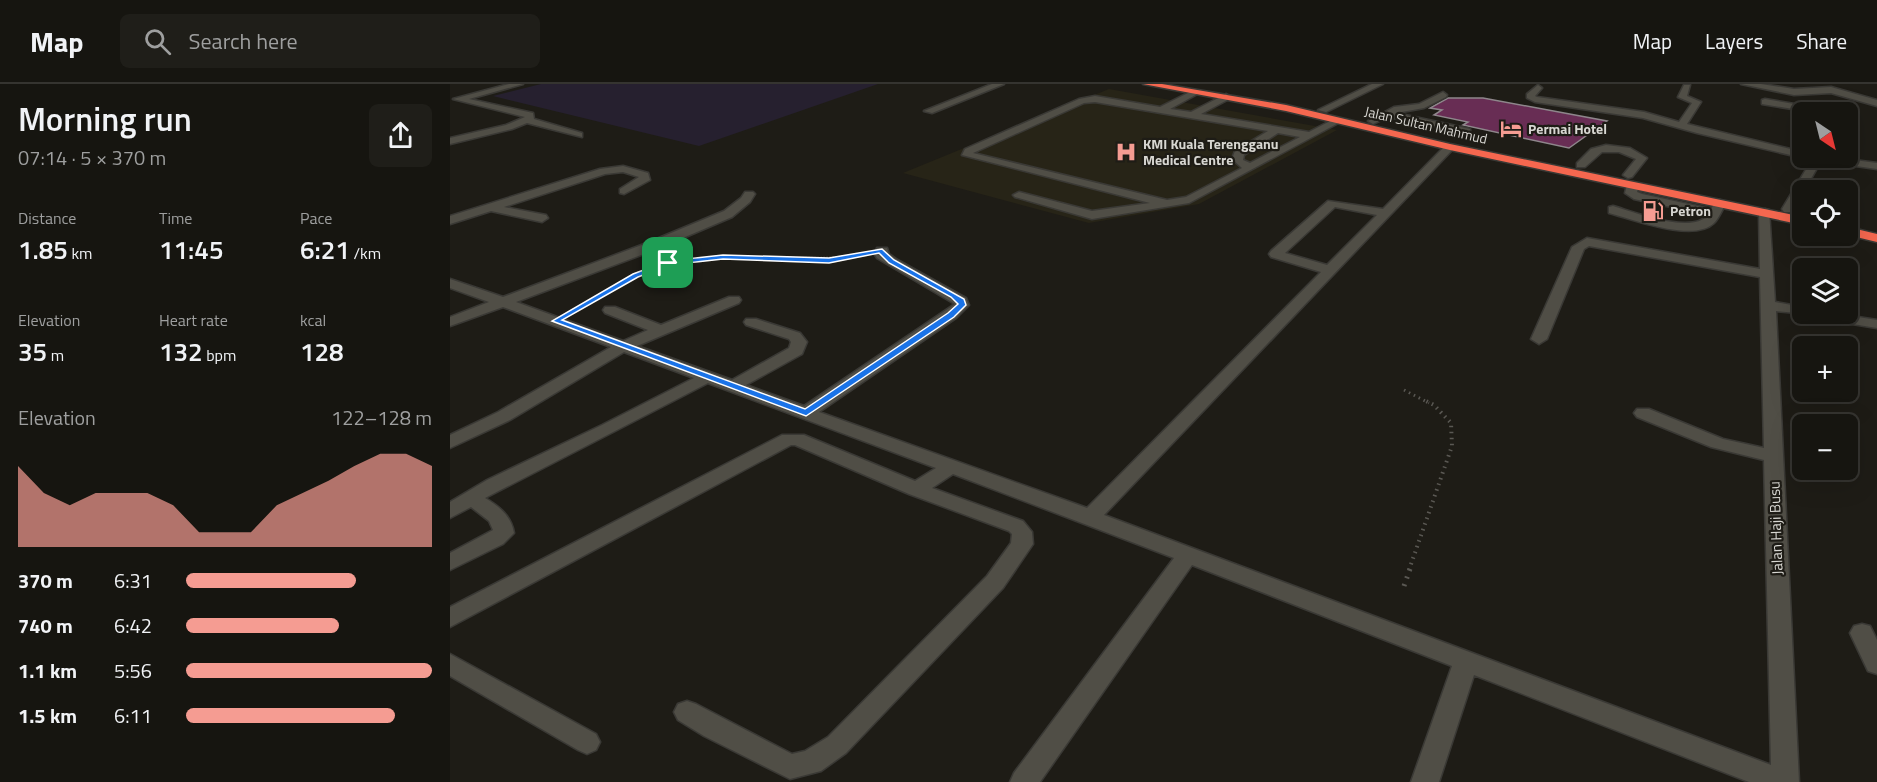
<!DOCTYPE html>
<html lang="en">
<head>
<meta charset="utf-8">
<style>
  :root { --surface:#161510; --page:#1f1e19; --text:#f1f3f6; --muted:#9e9f9f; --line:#353430; --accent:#f59c92 }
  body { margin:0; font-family:"Titillium Web",sans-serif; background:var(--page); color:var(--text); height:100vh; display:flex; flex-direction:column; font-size:22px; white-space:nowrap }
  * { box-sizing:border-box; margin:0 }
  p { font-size:20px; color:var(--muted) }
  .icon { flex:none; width:33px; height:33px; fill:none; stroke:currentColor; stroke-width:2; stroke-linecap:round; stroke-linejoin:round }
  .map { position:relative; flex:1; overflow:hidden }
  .sheet { display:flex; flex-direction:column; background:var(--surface); width:450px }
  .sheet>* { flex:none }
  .needle { width:39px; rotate:145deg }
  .tools { position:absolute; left:1342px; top:18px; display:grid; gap:12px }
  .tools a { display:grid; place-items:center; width:66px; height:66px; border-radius:9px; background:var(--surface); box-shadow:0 6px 24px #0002,0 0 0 2px var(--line); font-size:30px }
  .pin { position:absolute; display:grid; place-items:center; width:51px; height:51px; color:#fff; margin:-26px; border-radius:12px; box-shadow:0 3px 9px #0006 }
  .round { display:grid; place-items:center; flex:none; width:63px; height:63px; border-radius:9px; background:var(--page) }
  .head { display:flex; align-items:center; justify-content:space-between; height:102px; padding:0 18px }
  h1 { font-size:33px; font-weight:600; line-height:45px }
  .stats { display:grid; grid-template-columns:repeat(3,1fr); gap:9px; height:102px; padding:6px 18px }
  .stats div { display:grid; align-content:center }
  .stats b { font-size:26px; font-weight:600 }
  .stats small { font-size:16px; font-weight:400 }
  .stats p { font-size:16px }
  .chart { height:168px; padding:12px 18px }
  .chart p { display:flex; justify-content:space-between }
  .chart svg { width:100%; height:108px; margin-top:6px; fill:var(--accent); opacity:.7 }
  ul { padding:0 18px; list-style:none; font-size:20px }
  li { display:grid; grid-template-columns:96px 72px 1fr; align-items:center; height:45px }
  li i { height:15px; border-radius:8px; background:var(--accent) }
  header { display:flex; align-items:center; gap:36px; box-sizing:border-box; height:84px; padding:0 30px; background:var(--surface); border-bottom:2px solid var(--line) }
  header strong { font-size:28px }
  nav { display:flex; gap:33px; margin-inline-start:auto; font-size:21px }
  .search { width:420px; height:54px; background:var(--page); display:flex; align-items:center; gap:15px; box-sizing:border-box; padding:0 21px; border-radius:9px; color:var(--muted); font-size:22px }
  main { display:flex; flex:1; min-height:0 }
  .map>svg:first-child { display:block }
  .built { fill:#272417 }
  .education { fill:#26202f }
  .building { fill:#682d54; stroke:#8e868b; stroke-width:1.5 }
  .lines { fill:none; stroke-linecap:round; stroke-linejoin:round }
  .minor-casing { stroke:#3a3935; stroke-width:3 }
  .highway-casing { stroke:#3a3935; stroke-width:3 }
  .path-far3 { stroke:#5a5853; stroke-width:2; stroke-dasharray:1 2; stroke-linecap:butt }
  .path-far2 { stroke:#5a5853; stroke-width:3; stroke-dasharray:1.5 4; stroke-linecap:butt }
  .path-far1 { stroke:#5a5853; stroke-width:4; stroke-dasharray:1.5 4.5; stroke-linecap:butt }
  .path { stroke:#5a5853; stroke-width:5; stroke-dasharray:2 6; stroke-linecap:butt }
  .minor { fill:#504e46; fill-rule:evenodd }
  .highway { fill:#f5674f; fill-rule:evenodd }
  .route { fill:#1a73e8; stroke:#fff; stroke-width:1.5; fill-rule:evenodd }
  .labels { text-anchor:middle; stroke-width:4.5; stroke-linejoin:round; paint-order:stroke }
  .far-street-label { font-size:14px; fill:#d8d7d2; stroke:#1e1c16 }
  .far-poi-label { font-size:14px; font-weight:bold; fill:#d8d7d2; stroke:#1e1c16; text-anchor:start }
  .street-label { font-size:15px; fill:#d8d7d2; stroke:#1e1c16 }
</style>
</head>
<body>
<header>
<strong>Map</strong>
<div class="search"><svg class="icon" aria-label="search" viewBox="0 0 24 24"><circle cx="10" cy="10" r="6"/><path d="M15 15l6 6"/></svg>Search here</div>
<nav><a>Map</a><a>Layers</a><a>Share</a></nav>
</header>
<main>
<section class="sheet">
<div class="head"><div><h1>Morning run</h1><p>07:14 · 5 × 370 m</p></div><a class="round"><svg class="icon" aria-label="share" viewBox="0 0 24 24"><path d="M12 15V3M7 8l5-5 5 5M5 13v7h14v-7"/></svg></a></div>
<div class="stats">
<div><p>Distance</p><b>1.85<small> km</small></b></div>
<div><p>Time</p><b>11:45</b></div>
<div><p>Pace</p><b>6:21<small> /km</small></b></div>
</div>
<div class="stats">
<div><p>Elevation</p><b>35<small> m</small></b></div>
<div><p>Heart rate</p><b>132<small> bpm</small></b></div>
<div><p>kcal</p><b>128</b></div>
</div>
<div class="chart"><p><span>Elevation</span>122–128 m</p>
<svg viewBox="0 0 160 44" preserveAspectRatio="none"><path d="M0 44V11L10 22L20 27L30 22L40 22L50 22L60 27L70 38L80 38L90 38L100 27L110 22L120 17L130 11L140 6L150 6L160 11V44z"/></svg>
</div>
<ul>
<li><b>370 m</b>6:31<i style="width:69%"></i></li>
<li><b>740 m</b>6:42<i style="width:62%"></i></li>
<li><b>1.1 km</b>5:56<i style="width:100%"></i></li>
<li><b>1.5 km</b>6:11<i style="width:85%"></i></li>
</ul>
</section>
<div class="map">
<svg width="1427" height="698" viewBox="0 0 1427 698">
  <rect width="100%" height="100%" fill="#1e1c16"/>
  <path class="built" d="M 659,5 L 887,46 L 749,120 L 639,139 L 453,89 Z"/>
  <path class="education" d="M 91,0 L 428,0 L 249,62 L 43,12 Z"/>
  <path class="building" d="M 998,14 L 1033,14 L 1157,37 L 1119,64 L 1013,41 L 1018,38 L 984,31 L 992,26 L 980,24 Z"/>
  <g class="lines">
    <defs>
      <g id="minor">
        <path d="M 59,0 L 73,0 L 19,15 L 83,29 L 84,35 L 132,49 L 132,53 L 77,39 L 62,45 L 0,60 L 0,54 L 56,41 L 75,33 L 3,15 Z"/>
        <path d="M 542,0 L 554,0 L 482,29 L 474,27 Z"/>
        <path d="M 922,0 L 933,0 L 876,28 L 868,26 Z"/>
        <path d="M 1291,0 L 1311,0 L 1344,5 L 1381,3 L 1427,16 L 1427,22 L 1381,9 L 1344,11 Z"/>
        <path d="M 1088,1 L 1092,4 L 1085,12 L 1087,13 L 1194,28 L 1229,38 L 1242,19 L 1228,13 L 1234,1 L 1240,1 L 1237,12 L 1251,18 L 1237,40 L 1353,68 L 1353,74 L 1355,74 L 1353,74 L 1247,49 L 1193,34 L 1085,18 L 1077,14 L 1077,10 Z"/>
        <path d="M 744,6 L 751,8 L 720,25 L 741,28 L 776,10 L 780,13 L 779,15 L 751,30 L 859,48 L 886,34 L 894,36 L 739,119 L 642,135 L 565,113 L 563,111 L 569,108 L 642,127 L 700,119 L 512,71 L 515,65 L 629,15 L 645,12 L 710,23 ZM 645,18 L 818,47 L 785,67 L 782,75 L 792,84 L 736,113 L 717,116 L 523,69 L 634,19 ZM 828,49 L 850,53 L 800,79 L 793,76 L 794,71 Z"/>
        <path d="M 993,8 L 997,11 L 996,13 L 974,24 L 946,29 L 1020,45 L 1020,49 L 938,33 L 923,40 L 918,37 L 944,23 L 969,20 Z"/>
        <path d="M 1315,15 L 1374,25 L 1379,28 L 1361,28 L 1312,20 L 1312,16 Z"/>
        <path d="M 1401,26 L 1406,29 L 1398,34 L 1398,28 L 1396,28 Z"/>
        <path d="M 996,61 L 1005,63 L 654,431 L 1321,681 L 1314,376 L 1261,363 L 1187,333 L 1184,329 L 1187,325 L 1199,325 L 1273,355 L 1314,364 L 1310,193 L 1139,162 L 1134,165 L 1097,255 L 1089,260 L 1081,255 L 1122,163 L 1137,154 L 1310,185 L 1309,129 L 1315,125 L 1319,126 L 1325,218 L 1353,223 L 1353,230 L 1389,230 L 1427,236 L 1427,244 L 1365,234 L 1358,230 L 1326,227 L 1349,698 L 1299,698 L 1024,591 L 989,698 L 961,698 L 1002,582 L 742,481 L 590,698 L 560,698 L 564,689 L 724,474 L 503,390 L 482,404 L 573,437 L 582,448 L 583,460 L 553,504 L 396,669 L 371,687 L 340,695 L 254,652 L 228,636 L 224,628 L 228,620 L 237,617 L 246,620 L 342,670 L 355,667 L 378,653 L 537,492 L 561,459 L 562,450 L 559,447 L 459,410 L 345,361 L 341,361 L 0,543 L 0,523 L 332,351 L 354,351 L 465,397 L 486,384 L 258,299 L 35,414 C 50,423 61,432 64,449 L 53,460 L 0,486 L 0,469 L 43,446 L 39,437 L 21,423 L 0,434 L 0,418 L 37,396 L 152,341 L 244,294 L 174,268 L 60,336 L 0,364 L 0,351 L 48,328 L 161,263 L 53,223 L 0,242 L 0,233 L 39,218 L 0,204 L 0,195 L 53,213 L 197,159 L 274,127 L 291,114 L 295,108 L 303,108 L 305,110 L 300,118 L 282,133 L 207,165 L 66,218 L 173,257 L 198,246 L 155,229 L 153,226 L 155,223 L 165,223 L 211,241 L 279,213 L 289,213 L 291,216 L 289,219 L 187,262 L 282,296 L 339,264 L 341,258 L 339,255 L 296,241 L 294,238 L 296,235 L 306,235 L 350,249 L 357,258 L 352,270 L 296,301 L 354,322 L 505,220 L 427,174 L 425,171 L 427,164 L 437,164 L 439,170 L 446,175 L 516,214 L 519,221 L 506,234 L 369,328 L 637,424 L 871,188 L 821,173 L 819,170 L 821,167 L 878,117 L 933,125 ZM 885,123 L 927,131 L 877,181 L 835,169 Z"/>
        <path d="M 1156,61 L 1180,64 L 1197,74 L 1182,93 L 1178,94 L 1173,91 L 1186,75 L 1169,68 L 1152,68 L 1135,83 L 1127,83 L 1127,79 L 1141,65 Z"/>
        <path d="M 1363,74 L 1389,74 L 1427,79 L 1427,85 L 1371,77 L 1342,128 L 1334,128 L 1332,125 Z"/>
        <path d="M 173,82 L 198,89 L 200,96 L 174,110 L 170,109 L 170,105 L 189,93 L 173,88 L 155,90 L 54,123 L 96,131 L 98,134 L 92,138 L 41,127 L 0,140 L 0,132 L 150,85 Z"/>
        <path d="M 1183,98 L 1189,101 L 1187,108 L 1192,110 L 1261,125 L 1266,117 L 1270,116 L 1276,119 C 1272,126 1269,134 1264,139 C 1244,159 1182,135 1159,129 L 1159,123 L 1163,122 C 1184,128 1242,151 1258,131 L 1184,115 L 1175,109 L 1177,101 Z"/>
        <path d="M 1412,540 L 1420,542 L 1427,556 L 1427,590 L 1418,587 L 1400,549 L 1404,542 Z"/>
        <path d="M 0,570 L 146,650 L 150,658 L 146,666 L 137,670 L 128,666 L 0,592 Z"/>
      </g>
      <g id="highway">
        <path d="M 693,0 L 712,0 L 836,21 L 1000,60 L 1353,133 L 1353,141 L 1000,66 L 836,27 Z"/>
        <path d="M 1398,143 L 1427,150 L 1427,158 L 1398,151 Z"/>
      </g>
    </defs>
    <use href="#minor" class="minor-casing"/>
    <use href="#highway" class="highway-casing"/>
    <path class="path-far3" d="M 195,187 C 262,162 345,181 417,170"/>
    <g class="path-far2">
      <path d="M 124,226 L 199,185"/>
      <path d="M 954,306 L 979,319"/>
    </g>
    <path class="path-far1" d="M 959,486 L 1002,362 L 1001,339 L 984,321 L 976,317"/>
    <path class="path" d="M 954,502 L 960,485"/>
    <use href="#minor" class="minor"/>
    <use href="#highway" class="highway"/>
  </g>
  <path class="route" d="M 432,165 L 444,176 L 514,215 L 516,221 L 504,233 L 356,332 L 102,237 L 183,190 L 218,177 L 273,171 L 379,174 ZM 429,169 L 439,179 L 501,213 L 508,220 L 498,229 L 355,325 L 112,236 L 188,193 L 219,181 L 273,175 L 379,179 Z"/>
  <defs>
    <symbol id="hotel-bare" viewBox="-9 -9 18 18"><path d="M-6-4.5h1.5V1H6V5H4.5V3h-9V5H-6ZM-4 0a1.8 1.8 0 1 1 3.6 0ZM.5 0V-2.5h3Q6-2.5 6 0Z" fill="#f59c92" stroke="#1e1c16" stroke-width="2.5" paint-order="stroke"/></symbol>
    <symbol id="hospital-bare" viewBox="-9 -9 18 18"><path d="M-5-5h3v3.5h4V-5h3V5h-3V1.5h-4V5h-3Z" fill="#f59c92" stroke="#1e1c16" stroke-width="2.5" paint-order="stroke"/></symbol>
    <symbol id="fuel-bare" viewBox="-9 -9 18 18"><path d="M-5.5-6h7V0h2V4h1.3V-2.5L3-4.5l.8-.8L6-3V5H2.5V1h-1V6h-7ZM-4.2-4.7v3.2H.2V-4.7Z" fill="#f59c92" stroke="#1e1c16" stroke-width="2.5" paint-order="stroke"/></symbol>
  </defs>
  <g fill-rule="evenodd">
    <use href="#hotel-bare" x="1046" y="30" width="30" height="30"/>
    <use href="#hospital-bare" x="661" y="53" width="30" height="30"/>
    <use href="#fuel-bare" x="1188" y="112" width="30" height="30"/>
  </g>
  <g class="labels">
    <g class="far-street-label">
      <text transform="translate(976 41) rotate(13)" y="5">Jalan Sultan Mahmud</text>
    </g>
    <g class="far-poi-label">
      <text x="1078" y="50">Permai Hotel</text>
      <text x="693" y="65">KMI Kuala Terengganu<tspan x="693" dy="16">Medical Centre</tspan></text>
      <text x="1220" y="132">Petron</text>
    </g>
    <g class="street-label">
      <text transform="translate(1326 444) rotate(-92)" y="5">Jalan Haji Busu</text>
    </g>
  </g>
</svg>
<div class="tools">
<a><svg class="needle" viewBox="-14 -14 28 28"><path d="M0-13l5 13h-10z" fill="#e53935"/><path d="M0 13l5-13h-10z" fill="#9e9f9f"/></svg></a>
<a><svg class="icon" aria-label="locate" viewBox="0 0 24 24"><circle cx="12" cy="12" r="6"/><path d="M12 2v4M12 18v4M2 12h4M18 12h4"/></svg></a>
<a><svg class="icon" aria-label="layers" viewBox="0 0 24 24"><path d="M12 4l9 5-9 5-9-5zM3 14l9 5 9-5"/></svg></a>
<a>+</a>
<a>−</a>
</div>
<div class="pin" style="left:218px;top:179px;background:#1e9e55"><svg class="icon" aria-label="arrive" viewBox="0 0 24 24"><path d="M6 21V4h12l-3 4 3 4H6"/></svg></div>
</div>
</main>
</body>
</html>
